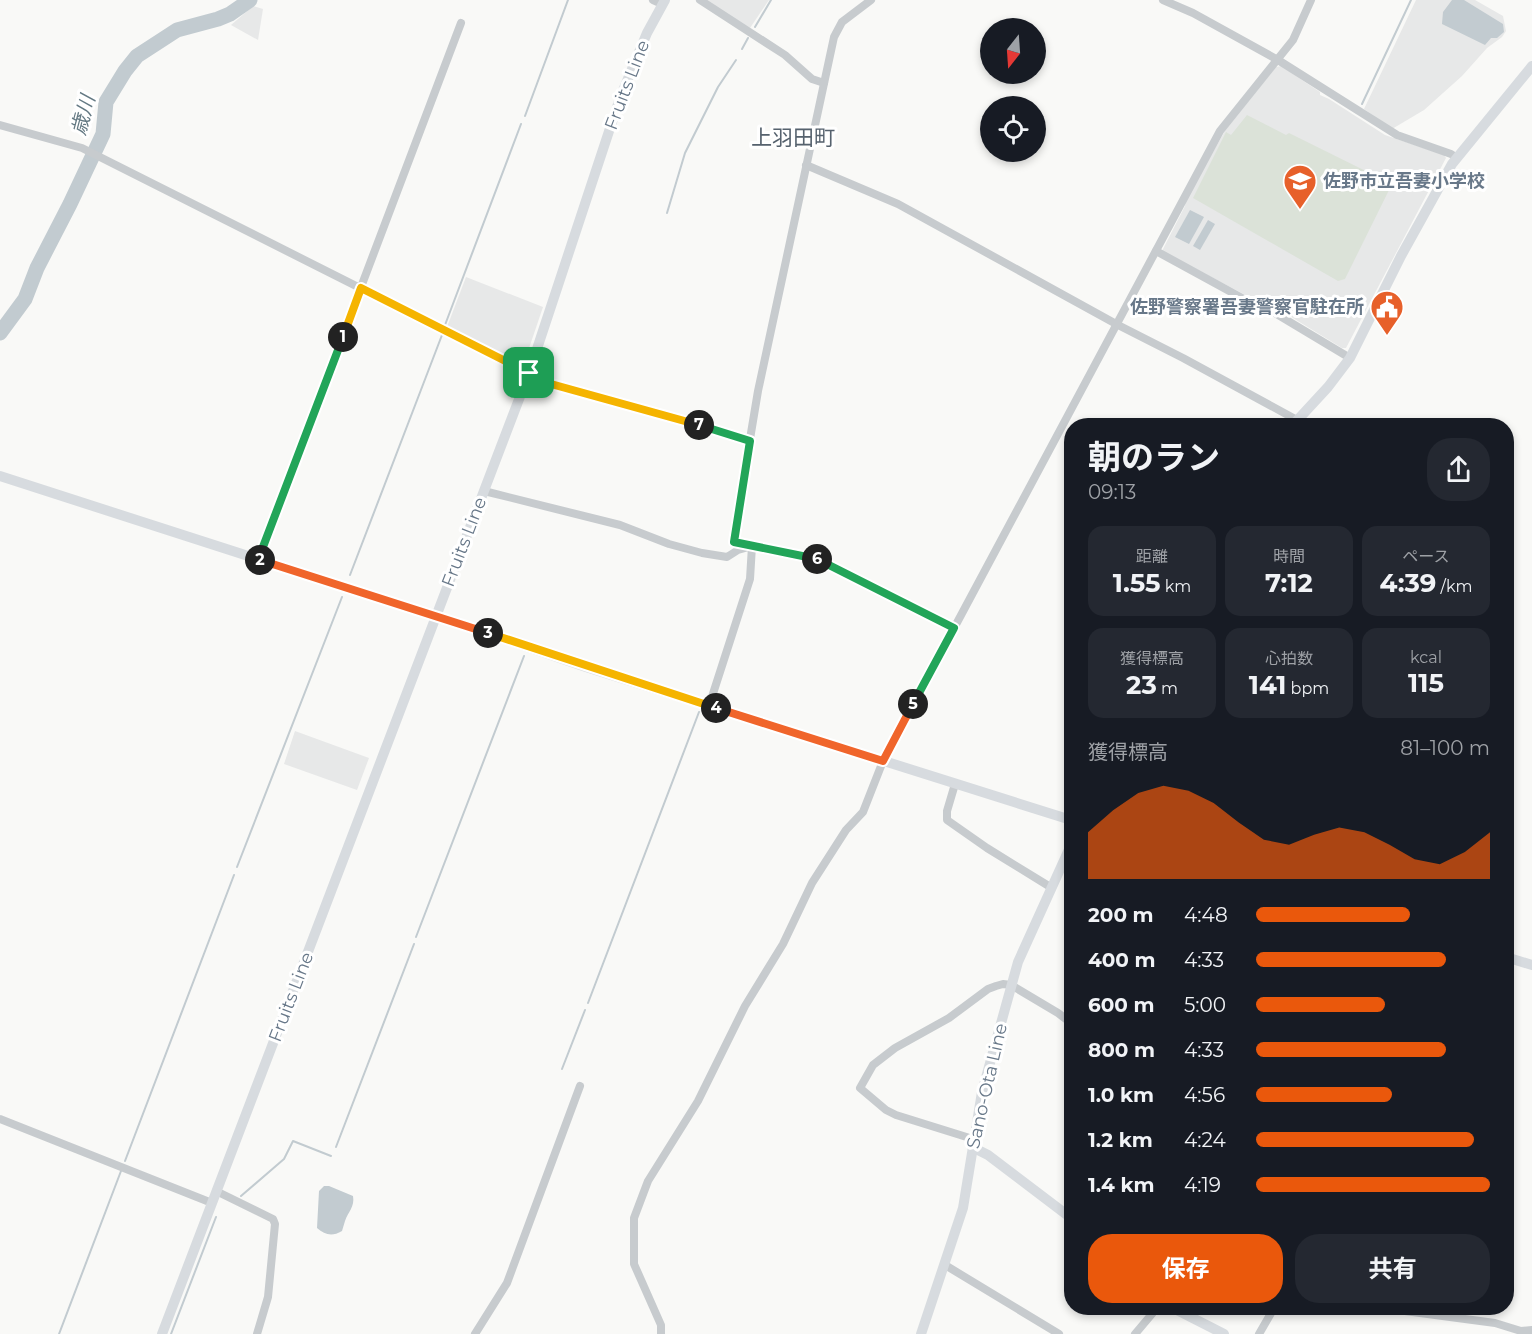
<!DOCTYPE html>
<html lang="ja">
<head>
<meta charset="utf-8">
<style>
  :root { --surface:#171b24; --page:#242831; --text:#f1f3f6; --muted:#9ea1a6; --accent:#ea580c }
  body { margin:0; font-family:Montserrat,"Noto Sans JP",sans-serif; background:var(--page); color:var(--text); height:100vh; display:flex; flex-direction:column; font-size:22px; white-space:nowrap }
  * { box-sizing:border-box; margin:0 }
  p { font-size:20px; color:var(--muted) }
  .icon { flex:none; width:33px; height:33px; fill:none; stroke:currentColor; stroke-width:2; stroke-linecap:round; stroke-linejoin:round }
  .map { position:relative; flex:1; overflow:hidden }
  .panel { position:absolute; left:1064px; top:418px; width:450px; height:897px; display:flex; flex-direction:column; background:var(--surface); border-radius:24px; box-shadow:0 3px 9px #0003 }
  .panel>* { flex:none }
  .needle { width:39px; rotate:197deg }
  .fabs { position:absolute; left:980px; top:18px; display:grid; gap:12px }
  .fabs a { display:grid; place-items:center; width:66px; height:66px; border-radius:50%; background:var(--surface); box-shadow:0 3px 9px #0003; font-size:30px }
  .pin { position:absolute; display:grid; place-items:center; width:51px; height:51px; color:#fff; margin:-26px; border-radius:12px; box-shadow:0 3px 9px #0006 }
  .km { position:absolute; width:30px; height:30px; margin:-15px; border-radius:50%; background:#222; color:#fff; font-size:16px; line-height:30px; text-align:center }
  .round { display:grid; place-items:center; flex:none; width:63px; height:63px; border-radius:24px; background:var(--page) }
  .overview { display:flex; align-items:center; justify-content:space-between; height:102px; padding:0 24px }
  h1 { font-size:33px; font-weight:700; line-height:45px }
  .figures { display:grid; grid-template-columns:repeat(3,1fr); gap:9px; height:102px; padding:6px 24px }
  .figures div { display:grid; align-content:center; border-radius:15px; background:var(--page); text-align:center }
  .figures b { font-size:26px; font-weight:700 }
  .figures small { font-size:16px; font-weight:400 }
  .figures p { font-size:16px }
  .chart { height:168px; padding:12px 24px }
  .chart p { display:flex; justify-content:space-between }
  .chart svg { width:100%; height:108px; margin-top:6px; fill:var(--accent); opacity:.7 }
  .button { display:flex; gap:12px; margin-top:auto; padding:12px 24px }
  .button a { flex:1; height:69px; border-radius:24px; background:var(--accent); color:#fff; font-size:24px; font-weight:700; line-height:69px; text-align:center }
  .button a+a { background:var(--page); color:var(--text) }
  ul { padding:0 24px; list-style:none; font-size:20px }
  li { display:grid; grid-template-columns:96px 72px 1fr; align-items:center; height:45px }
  li i { height:15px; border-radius:8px; background:var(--accent) }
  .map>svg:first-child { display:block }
  .built { fill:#e7e8e8 }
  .green { fill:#dbe2d8 }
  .water { fill:#c2cbd0 }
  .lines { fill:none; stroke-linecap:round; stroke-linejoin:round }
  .stream { stroke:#c2cbd0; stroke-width:2 }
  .river { stroke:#c2cbd0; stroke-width:15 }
  .street { stroke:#c7cbce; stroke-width:8 }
  .secondary { stroke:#d7dbdf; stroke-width:10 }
  .split-1-casing { stroke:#fff; stroke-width:12 }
  .split-2-casing { stroke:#fff; stroke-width:12 }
  .split-3-casing { stroke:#fff; stroke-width:12 }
  .split-4-casing { stroke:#fff; stroke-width:12 }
  .split-5-casing { stroke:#fff; stroke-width:12 }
  .split-6-casing { stroke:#fff; stroke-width:12 }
  .split-7-casing { stroke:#fff; stroke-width:12 }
  .split-8-casing { stroke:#fff; stroke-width:12 }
  .split-1 { stroke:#f5b400; stroke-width:8 }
  .split-2 { stroke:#22a559; stroke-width:8 }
  .split-3 { stroke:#f0652b; stroke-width:8 }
  .split-4 { stroke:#f5b400; stroke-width:8 }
  .split-5 { stroke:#f0652b; stroke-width:8 }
  .split-6 { stroke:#22a559; stroke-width:8 }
  .split-7 { stroke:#22a559; stroke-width:8 }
  .split-8 { stroke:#f5b400; stroke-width:8 }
  .labels { text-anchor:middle; stroke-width:6; stroke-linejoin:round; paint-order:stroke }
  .street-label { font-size:18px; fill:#687889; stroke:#fff }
  .poi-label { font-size:18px; font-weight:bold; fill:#687889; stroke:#fff; text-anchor:start }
  .water-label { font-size:20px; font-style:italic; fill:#647983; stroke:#fff }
  .quarter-label { font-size:21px; fill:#56626e; stroke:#fff }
</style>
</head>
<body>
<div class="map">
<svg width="1532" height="1334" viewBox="0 0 1532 1334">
  <rect width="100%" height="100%" fill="#f9f9f7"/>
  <g class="built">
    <path d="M 705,0 L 769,0 L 750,28 Z"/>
    <path d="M 1416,0 L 1475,0 L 1503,16 L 1506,31 L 1502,37 L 1487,48 L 1462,76 L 1424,110 L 1392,129 L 1364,109 Z"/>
    <path d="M 253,6 L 263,9 L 258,40 L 231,25 Z"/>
    <path d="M 1281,66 L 1320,92 L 1320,95 L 1329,99 L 1385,135 L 1444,155 L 1446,158 L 1346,348 L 1342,348 L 1262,299 L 1253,299 L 1162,251 L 1185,206 L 1186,199 L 1225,131 L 1276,67 Z"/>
    <path d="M 466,277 L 543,307 L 523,366 L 447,327 Z"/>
    <path d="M 295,731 L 369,758 L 357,790 L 284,764 Z"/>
  </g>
  <path class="green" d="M 1247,115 L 1286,135 L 1289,133 L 1392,184 L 1345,279 L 1338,281 L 1193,198 L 1226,132 L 1231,135 Z"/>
  <g class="water">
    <path d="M 1452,0 L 1464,0 L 1503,24 L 1504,32 L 1497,38 L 1491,38 L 1485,45 L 1442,24 L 1443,12 Z"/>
    <path d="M 1190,210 L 1204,217 L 1189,244 L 1175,237 Z"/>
    <path d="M 1208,220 L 1215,224 L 1200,250 L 1193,246 Z"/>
    <path d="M 324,1186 L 329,1186 L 353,1196 C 355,1207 348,1212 345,1221 C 344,1224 343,1228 342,1231 C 332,1237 325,1235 317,1228 L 319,1191 Z"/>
  </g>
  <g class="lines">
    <g class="stream">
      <path d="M 755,27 L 771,0"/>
      <path d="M 742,49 L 748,38"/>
      <path d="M 1362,104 L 1411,0"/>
      <path d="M 525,116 L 568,0"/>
      <path d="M 667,213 L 685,153 L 718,87 L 736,60"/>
      <path d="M 445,325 L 521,124"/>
      <path d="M 350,575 L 442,335"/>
      <path d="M 237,867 L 342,597"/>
      <path d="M 416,937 L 524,656"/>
      <path d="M 588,1003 L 699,712"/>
      <path d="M 562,1069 L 585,1010"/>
      <path d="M 336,1147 L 414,944"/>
      <path d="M 125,1161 L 234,875"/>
      <path d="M 241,1196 L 284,1159 L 293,1141 L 331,1156"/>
      <path d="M 59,1334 L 121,1171"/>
      <path d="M 171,1334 L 216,1217"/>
    </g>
    <path class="river" d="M 0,333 L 25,299 L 37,268 L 70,204 L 103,134 L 106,102 L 125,71 L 137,56 L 177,30 L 218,19 L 230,14 L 250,0"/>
    <g class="street">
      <path d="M 653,0 L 662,4"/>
      <path d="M 700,0 L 785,55 L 812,79 L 824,83"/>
      <path d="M 1163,0 L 1193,13 L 1278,60 L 1397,135 L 1451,154 L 1457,158"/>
      <path d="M 0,125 L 82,148 L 529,373"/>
      <path d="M 806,165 L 898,204 L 1118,325 L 1183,358 L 1297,420"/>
      <path d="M 1156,251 L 1253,304 L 1263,306 L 1350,358"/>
      <path d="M 527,377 L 750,441"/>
      <path d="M 484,491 L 620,525 L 669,544 L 702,553 L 727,557 L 738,550 L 752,546 L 798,554 L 823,561 L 954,628"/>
      <path d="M 258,559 L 461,23"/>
      <path d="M 709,706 L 750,579 L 752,546 L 734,542 L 734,535 L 758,391 L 834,37 L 842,22 L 871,0"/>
      <path d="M 955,784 L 947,811 L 947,820 L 987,848 L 1052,888"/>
      <path d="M 0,1119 L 212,1203"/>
      <path d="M 973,1139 L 896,1115 L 886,1110 L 860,1088 L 873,1065 L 895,1048 L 949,1018 L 988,989 L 996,986 L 1003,984 L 1011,985 L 1058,1013 L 1071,1023"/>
      <path d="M 216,1191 L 273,1219 L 275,1224 L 268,1297 L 257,1334"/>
      <path d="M 945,1265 L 1059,1334"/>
      <path d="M 1398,1308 L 1405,1311 L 1495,1323 L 1521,1331 L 1532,1330"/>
      <path d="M 475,1334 L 507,1283 L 580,1086"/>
      <path d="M 661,1334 L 661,1325 L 634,1264 L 634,1218 L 648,1181 L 698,1101 L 745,1006 L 783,944 L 812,883 L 846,830 L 863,812 L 883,761 L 1220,131 L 1293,40 L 1311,0"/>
      <path d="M 1135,1334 L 1157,1308"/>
      <path d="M 1259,1334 L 1274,1308"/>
    </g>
    <g class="secondary">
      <path d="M 1292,426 L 1328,387 L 1350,358 L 1401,256 L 1452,164 L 1532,66"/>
      <path d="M 0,476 L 499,637 L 586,667 L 1071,820"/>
      <path d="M 1506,957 L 1532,965"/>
      <path d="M 972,1147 L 988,1155 L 1071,1218"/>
      <path d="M 1173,1308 L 1224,1334"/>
      <path d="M 162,1334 L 529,373 L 620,98 L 647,33 L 665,0"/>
      <path d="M 921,1334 L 963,1208 L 982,1092 L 1018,962 L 1071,845"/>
    </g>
  </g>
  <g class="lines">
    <defs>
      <path id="split-1" d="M 343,337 L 361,288 L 529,373"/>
      <path id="split-2" d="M 260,560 L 258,560 L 343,337"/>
      <path id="split-3" d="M 260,560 L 488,633"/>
      <path id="split-4" d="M 488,633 L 716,708"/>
      <path id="split-5" d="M 716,708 L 883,761 L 913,704"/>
      <path id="split-6" d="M 817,559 L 954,628 L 913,704"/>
      <path id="split-7" d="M 699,425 L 750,441 L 734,542 L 817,559"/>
      <path id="split-8" d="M 529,373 L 527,377 L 533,379 L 699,425"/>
    </defs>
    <use href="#split-1" class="split-1-casing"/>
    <use href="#split-2" class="split-2-casing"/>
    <use href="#split-3" class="split-3-casing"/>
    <use href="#split-4" class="split-4-casing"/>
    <use href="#split-5" class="split-5-casing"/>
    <use href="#split-6" class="split-6-casing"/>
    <use href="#split-7" class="split-7-casing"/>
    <use href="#split-8" class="split-8-casing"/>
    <use href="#split-1" class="split-1"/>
    <use href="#split-2" class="split-2"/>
    <use href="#split-3" class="split-3"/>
    <use href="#split-4" class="split-4"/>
    <use href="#split-5" class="split-5"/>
    <use href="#split-6" class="split-6"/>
    <use href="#split-7" class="split-7"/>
    <use href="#split-8" class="split-8"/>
  </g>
  <defs>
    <symbol id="school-pin" viewBox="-11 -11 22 30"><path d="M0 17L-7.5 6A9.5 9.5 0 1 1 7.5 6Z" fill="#e7602a" stroke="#fff"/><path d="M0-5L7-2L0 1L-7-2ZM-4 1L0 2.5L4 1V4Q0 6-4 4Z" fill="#fff"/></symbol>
    <symbol id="civic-pin" viewBox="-11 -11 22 30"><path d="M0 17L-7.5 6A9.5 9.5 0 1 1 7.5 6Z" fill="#e7602a" stroke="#fff"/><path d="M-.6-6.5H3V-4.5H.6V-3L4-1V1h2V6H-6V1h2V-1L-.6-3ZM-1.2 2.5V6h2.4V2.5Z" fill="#fff"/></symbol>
  </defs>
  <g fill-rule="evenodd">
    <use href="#school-pin" x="1281" y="162" width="38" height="52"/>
    <use href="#civic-pin" x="1368" y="288" width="38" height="52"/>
  </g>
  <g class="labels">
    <g class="street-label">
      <text transform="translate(627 85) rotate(-69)" y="6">Fruits Line</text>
      <text transform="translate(464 542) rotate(-69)" y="6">Fruits Line</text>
      <text transform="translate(291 997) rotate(-69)" y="6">Fruits Line</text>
      <text transform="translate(987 1086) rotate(-77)" y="6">Sano-Ota Line</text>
    </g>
    <g class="poi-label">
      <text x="1323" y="187">佐野市立吾妻小学校</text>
      <text x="1364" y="313" text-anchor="end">佐野警察署吾妻警察官駐在所</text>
    </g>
    <g class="water-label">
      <text transform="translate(83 115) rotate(-75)" y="7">歳川</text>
    </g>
    <g class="quarter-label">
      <text x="793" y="145">上羽田町</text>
    </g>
  </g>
</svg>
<div class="fabs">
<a><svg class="needle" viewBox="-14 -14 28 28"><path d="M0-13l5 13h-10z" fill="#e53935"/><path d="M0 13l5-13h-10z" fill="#9ea1a6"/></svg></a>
<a><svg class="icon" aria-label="locate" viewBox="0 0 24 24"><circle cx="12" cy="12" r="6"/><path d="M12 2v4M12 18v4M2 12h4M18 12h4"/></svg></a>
</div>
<div class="pin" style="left:529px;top:373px;background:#1e9e55"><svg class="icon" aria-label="arrive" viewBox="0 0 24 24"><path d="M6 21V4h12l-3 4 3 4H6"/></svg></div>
<b class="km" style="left:343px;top:337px">1</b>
<b class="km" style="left:260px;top:560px">2</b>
<b class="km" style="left:488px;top:633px">3</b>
<b class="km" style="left:716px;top:708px">4</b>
<b class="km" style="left:913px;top:704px">5</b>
<b class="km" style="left:817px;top:559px">6</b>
<b class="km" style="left:699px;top:425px">7</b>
<section class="panel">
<div class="overview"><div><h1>朝のラン</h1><p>09:13</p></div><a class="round"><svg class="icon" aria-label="share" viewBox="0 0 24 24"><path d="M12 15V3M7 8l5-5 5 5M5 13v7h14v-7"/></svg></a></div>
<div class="figures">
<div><p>距離</p><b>1.55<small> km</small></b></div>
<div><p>時間</p><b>7:12</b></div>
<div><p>ペース</p><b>4:39<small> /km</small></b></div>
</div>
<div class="figures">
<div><p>獲得標高</p><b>23<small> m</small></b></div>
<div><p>心拍数</p><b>141<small> bpm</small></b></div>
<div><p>kcal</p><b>115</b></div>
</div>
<div class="chart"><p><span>獲得標高</span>81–100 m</p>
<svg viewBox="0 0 160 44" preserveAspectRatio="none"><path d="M0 44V25L10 16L20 9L30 6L40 8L50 13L60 21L70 28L80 30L90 26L100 23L110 25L120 30L130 36L140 38L150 33L160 25V44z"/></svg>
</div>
<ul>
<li><b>200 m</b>4:48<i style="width:66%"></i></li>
<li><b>400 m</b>4:33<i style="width:81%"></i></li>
<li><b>600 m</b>5:00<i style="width:55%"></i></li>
<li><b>800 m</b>4:33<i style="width:81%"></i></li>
<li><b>1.0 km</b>4:56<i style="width:58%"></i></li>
<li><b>1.2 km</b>4:24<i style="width:93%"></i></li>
<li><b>1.4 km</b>4:19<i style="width:100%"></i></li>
</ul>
<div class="button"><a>保存</a><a>共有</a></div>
</section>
</div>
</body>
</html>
